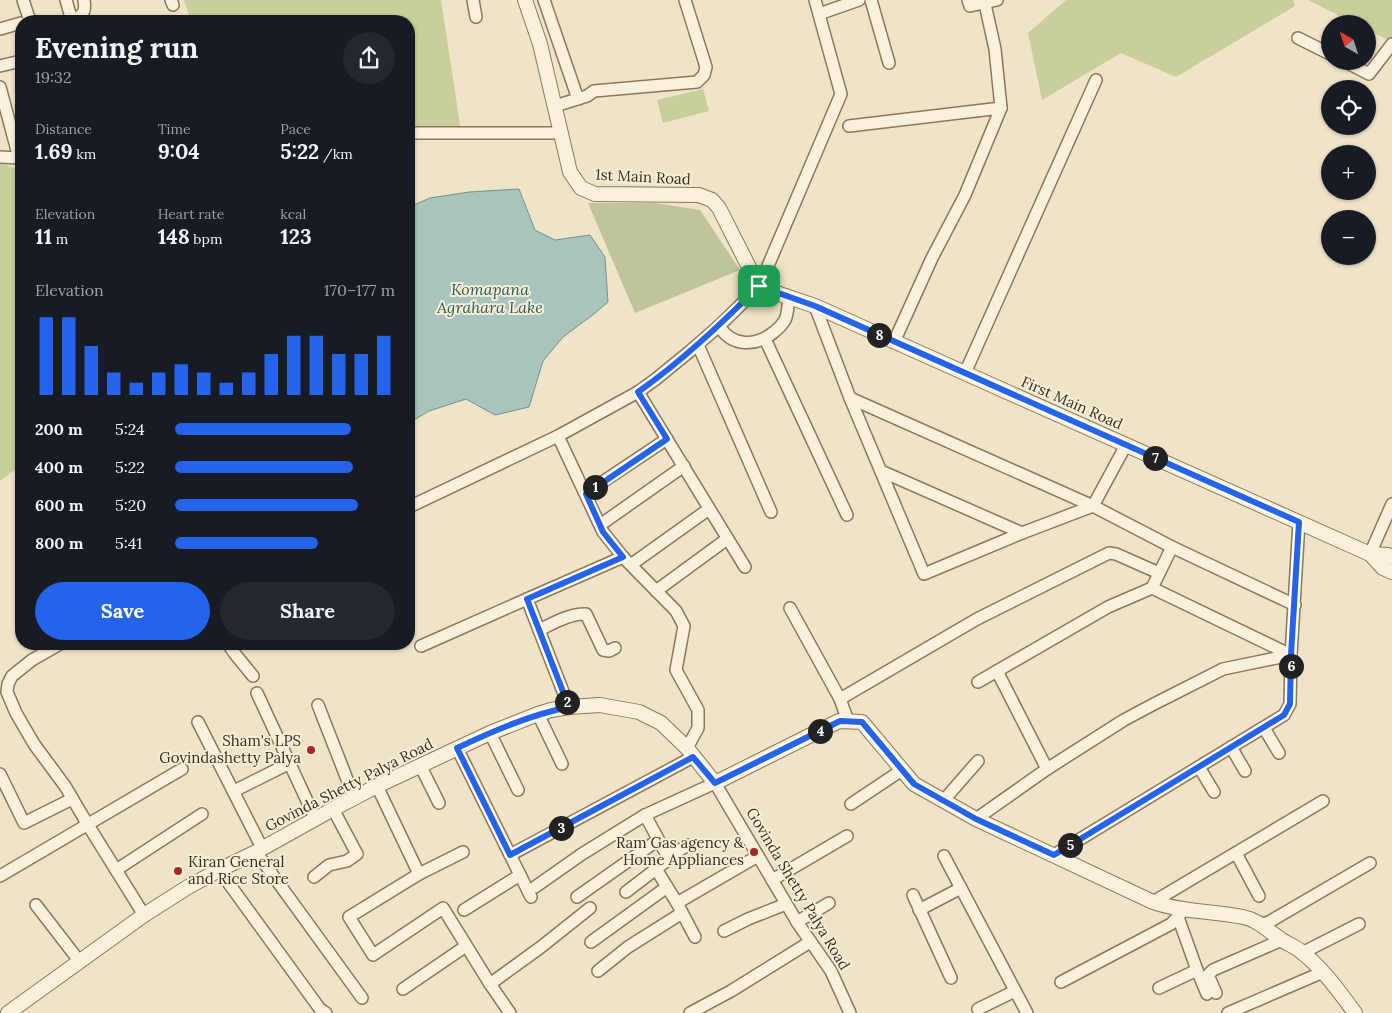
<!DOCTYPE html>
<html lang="en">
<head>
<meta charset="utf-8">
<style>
  :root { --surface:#171b24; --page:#242831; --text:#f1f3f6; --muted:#9ea1a6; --accent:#2563eb }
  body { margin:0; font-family:Lora,serif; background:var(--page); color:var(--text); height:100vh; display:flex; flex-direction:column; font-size:19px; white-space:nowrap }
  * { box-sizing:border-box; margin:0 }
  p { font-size:16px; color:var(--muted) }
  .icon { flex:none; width:28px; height:28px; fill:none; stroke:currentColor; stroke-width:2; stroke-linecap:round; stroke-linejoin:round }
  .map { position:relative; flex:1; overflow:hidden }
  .sheet { position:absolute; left:15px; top:15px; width:400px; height:635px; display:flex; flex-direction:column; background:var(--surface); border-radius:20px; box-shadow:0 1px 4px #0004 }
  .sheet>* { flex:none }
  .needle { width:32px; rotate:321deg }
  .controls { position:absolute; left:1321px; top:15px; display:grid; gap:10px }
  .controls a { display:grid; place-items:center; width:55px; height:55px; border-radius:50%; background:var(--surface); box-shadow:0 1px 4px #0004; font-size:25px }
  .pin { position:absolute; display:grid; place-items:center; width:42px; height:42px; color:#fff; margin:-21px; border-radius:10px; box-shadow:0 2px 8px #0006 }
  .km { position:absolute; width:25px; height:25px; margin:-12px; border-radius:50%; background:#222; color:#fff; font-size:14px; line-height:25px; text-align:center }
  .round { display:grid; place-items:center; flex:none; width:52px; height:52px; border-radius:26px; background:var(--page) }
  .head { display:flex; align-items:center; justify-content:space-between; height:85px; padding:0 20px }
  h1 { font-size:28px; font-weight:700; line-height:38px }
  .figures { display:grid; grid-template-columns:repeat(3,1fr); gap:8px; height:85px; padding:5px 20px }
  .figures div { display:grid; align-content:center }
  .figures b { font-size:21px; font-weight:700 }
  .figures small { font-size:14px; font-weight:400 }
  .figures p { font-size:14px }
  .chart { height:140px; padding:10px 20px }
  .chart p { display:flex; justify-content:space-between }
  .chart svg { width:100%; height:90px; margin-top:5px; stroke:var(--accent); stroke-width:6 }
  .cta { display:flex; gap:10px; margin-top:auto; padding:10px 20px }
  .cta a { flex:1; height:58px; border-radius:30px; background:var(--accent); color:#fff; font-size:20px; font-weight:700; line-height:58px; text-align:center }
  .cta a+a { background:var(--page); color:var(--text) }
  ul { padding:0 20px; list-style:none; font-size:16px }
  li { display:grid; grid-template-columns:80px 60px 1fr; align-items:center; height:38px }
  li i { height:12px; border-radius:6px; background:var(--accent) }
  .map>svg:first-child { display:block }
  .green { fill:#c9cf9b }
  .cemetery { fill:#bfc49a }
  .water { fill:#a9c4bc; stroke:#6f938a }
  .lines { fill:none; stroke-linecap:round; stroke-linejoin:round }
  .minor-casing { stroke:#8d765c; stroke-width:14 }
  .tertiary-casing { stroke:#8d765c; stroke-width:16 }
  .minor { stroke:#faf1dc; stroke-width:11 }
  .tertiary { stroke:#faf1dc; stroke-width:14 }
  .route-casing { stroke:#fff; stroke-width:10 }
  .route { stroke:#2563eb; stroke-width:6 }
  .poi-dot { fill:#9e2a2b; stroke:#f7eed8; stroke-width:2 }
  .labels { text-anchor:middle; stroke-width:4; stroke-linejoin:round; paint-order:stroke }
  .street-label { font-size:15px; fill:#3d2e20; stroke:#f7eed8 }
  .poi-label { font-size:15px; fill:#3d2e20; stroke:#f7eed8; text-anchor:end }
  .water-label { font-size:16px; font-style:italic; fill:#2f5d5a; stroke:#f7eed8 }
</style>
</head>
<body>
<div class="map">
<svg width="1392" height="1013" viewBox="0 0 1392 1013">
  <rect width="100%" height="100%" fill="#f0e4c8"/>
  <g class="green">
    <path d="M 184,0 L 441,0 L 461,131 L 409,128 L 409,21 L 191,21 Z"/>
    <path d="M 1066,0 L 1293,0 L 1295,6 L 1176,77 L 1121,53 L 1042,100 L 1028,33 Z"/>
    <path d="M 1308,0 L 1392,0 L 1392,42 L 1368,30 L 1368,24 L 1355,24 Z"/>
    <path d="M 703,89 L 709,111 L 663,123 L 657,100 Z"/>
    <path d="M 0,163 L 21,170 L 21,465 L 0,481 Z"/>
  </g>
  <path class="cemetery" d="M 588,203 L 655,203 L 700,210 L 740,270 L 635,313 Z"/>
  <path class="water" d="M 519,189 L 535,230 L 555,240 L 590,235 L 605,257 L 608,302 L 594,314 L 563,337 L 543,361 L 529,407 L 495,415 L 466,399 L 429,411 L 409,423 L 409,207 L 430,198 L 469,192 Z"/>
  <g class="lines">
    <defs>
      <g id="minor">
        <path d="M 23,0 L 30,21"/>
        <path d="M 66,0 L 72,21"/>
        <path d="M 171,0 L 173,5"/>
        <path d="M 473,0 L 476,17"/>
        <path d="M 544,0 L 578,99"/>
        <path d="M 871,0 L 889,63"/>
        <path d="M 968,0 L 970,6 L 997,0"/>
        <path d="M 985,4 L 995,49 L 1001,108"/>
        <path d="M 819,14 L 859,0"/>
        <path d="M 72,20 C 83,15 86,13 84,0"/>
        <path d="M 0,29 L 21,23"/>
        <path d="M 1298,38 L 1330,54"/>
        <path d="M 1344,61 L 1369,74 L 1392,44"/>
        <path d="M 0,66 L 21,61"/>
        <path d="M 0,87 L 19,158 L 21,158"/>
        <path d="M 555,106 L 587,96 L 594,91 L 697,82 L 704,75 L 706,67 L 685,0"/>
        <path d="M 849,126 L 1001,108 L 965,195 L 932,258 L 894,342"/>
        <path d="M 409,133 L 561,133"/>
        <path d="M 0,157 L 19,158"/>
        <path d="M 815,306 L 850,398 L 924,574 L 1022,533 L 1093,506 L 1126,445"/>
        <path d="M 719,326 C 732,347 756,347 774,332 C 778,329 782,325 785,320 C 788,314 788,304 789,297"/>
        <path d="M 765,339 L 847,515"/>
        <path d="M 698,345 L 771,512"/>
        <path d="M 965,373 L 1096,80"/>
        <path d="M 638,392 L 745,567"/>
        <path d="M 850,398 L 1093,506 L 1172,547 L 1295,605"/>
        <path d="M 558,436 L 603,532 L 623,557 L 676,611 L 684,626 L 676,670 L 698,710 L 698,728 L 687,748"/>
        <path d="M 881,471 L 1022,533"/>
        <path d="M 586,493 L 667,439"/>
        <path d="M 409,507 L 558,436 L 638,392 L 656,379 L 689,352 L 719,326 L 759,287 L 841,94 L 815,0"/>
        <path d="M 600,525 L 684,466"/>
        <path d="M 1370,554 L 1392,504"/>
        <path d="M 632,564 L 709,509"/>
        <path d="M 1152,588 L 1291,655"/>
        <path d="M 656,591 L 727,539"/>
        <path d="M 790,608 L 840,699 L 848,721"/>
        <path d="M 539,630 C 552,624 570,613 586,614 L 603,650 L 609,651 L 615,648"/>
        <path d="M 60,644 L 32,660 L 12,676 L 8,684 L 7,692 L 16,713 L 34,744 L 65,786 L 88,825 L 144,915"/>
        <path d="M 228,644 L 235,654 L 253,676"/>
        <path d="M 421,646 L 527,599"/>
        <path d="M 997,671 L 1047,769"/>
        <path d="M 978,682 L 1108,607 L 1152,588 L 1172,547"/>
        <path d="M 257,693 L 315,818"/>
        <path d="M 840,699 L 977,619 L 1109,553 L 1116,554 L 1159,573"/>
        <path d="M 318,705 L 354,797"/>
        <path d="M 569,707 L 527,599 L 623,557"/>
        <path d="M 538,714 L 562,764"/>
        <path d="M 198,722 L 262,848"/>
        <path d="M 1264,728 L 1279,753"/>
        <path d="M 490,733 L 518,790"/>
        <path d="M 1231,747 L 1245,771"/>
        <path d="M 457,748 L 531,897"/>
        <path d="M 420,765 L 439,803"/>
        <path d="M 1199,767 L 1214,792"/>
        <path d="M 0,774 L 24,823 L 72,799"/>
        <path d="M 377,786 L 419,874"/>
        <path d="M 234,791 L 290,763"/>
        <path d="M 944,800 L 978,761"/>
        <path d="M 851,804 L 902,770"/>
        <path d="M 645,815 L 669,859 L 656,869 L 677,903 L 695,937"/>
        <path d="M 976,819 L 1047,769 L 1124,720 L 1154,704 L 1223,669 L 1291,655"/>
        <path d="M 256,852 L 362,998"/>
        <path d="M 463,852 L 419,874 L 349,917 L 373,955 L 443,908 L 490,984 L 510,1013"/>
        <path d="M 1236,853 L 1259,896"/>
        <path d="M 510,855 L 693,757"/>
        <path d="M 1054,855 L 1284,715 L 1290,704 L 1291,655 L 1299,522"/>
        <path d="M 944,856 L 1027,1013"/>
        <path d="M 668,857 L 688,845"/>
        <path d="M 116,870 L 202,814"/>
        <path d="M 219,870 L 320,1009 L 326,1013"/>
        <path d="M 0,876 L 182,769"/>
        <path d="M 314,877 L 329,865 L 347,861 L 357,854 L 333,809"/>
        <path d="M 772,880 L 847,836"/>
        <path d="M 535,887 L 582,854 L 645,815 L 715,783 L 797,922 L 831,971 L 850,1013"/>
        <path d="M 626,892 L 656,869"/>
        <path d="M 913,895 L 951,978"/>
        <path d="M 577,897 L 658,840"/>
        <path d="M 1153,902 L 1323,801"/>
        <path d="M 677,903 L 758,856"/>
        <path d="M 36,905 L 80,962"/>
        <path d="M 464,910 L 520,875"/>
        <path d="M 919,910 L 961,888"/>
        <path d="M 1178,917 L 1197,970 L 1207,994"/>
        <path d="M 797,922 L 829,903"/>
        <path d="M 1261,924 L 1269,922 L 1370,863"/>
        <path d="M 724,931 L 748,919 L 786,904"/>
        <path d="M 591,942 L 667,887"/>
        <path d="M 1302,953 L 1359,924"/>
        <path d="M 598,971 L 628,947 L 682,913"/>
        <path d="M 1061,982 L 1171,924 L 1184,910"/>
        <path d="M 490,984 L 541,947 L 590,908"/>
        <path d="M 1159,988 L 1197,970"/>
        <path d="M 403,989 L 466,946"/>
        <path d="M 1216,993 L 1208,975 L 1213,970 L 1282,940"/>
        <path d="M 978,1009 L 1015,991"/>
        <path d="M 690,1013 L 731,991 L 810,942"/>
        <path d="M 1228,1013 L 1323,972"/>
      </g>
      <g id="tertiary">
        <path d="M 525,0 L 540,44 L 570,172 L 581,188 L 595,194 L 699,195 L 712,200 L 719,208 L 759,287 L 815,306 L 1370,554 L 1388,555 L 1392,557"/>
        <path d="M 1370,554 L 1383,568 L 1392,572"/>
        <path d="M 8,1013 L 144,915 L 188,887 L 219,870 L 256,852 L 333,809 L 377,786 L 490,733 L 538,714 L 551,710 L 569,707 L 600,705 L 639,712 L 661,723 L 687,748 L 715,783 L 839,721 L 862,722 L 914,784 L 976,819 L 1153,902 C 1182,912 1213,911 1243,917 C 1259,920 1269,932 1282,940 C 1288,944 1294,946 1299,950 C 1322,967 1338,990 1355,1013"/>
      </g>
    </defs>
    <use href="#minor" class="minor-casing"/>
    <use href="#tertiary" class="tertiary-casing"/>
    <use href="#minor" class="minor"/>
    <use href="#tertiary" class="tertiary"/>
  </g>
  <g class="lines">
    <defs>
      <path id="route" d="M 759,286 L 815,306 L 1299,522 L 1291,655 L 1290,704 L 1284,715 L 1054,855 L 976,819 L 914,784 L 862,722 L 840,721 L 715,783 L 693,757 L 510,855 L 457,748 C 493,731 530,715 569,707 L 527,599 L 623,557 L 603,532 L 586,494 L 667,439 L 638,392 C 682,361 721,324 759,286 Z"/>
    </defs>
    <use href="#route" class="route-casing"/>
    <use href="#route" class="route"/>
  </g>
  <g class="poi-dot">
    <circle cx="311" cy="750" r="5"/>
    <circle cx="754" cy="852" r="5"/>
    <circle cx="178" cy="871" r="5"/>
  </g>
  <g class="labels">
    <g class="street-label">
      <text transform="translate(643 177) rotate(3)" y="5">1st Main Road</text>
      <text transform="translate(1072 403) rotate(24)" y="5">First Main Road</text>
      <text transform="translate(349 785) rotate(-27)" y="5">Govinda Shetty Palya Road</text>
      <text transform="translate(798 889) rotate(59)" y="5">Govinda Shetty Palya Road</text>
    </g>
    <g class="poi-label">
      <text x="301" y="746">Sham's LPS<tspan x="301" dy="17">Govindashetty Palya</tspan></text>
      <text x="744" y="848">Ram Gas agency &amp;<tspan x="744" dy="17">Home Appliances</tspan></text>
      <text x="188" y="867" text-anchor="start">Kiran General<tspan x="188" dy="17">and Rice Store</tspan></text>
    </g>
    <g class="water-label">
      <text x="490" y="295">Komapana<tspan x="490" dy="18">Agrahara Lake</tspan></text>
    </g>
  </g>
</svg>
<div class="controls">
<a><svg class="needle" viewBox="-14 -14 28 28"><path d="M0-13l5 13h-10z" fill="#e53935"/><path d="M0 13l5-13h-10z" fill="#9ea1a6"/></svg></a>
<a><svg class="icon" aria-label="locate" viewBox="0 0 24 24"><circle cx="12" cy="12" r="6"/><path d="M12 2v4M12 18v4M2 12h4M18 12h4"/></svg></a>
<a>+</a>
<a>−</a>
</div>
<div class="pin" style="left:759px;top:286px;background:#1e9e55"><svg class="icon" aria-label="arrive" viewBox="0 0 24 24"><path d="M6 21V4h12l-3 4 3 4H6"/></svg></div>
<b class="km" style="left:595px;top:487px">1</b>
<b class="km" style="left:567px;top:702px">2</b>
<b class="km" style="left:561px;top:828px">3</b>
<b class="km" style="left:820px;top:731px">4</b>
<b class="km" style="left:1070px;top:845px">5</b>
<b class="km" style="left:1291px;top:666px">6</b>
<b class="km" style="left:1155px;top:458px">7</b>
<b class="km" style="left:879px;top:335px">8</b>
<section class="sheet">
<div class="head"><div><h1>Evening run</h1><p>19:32</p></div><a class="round"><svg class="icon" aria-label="share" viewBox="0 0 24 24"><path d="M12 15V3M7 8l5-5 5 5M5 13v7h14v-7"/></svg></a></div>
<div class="figures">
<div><p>Distance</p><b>1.69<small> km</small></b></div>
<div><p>Time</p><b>9:04</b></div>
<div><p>Pace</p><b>5:22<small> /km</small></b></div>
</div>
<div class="figures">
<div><p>Elevation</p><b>11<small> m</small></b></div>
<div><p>Heart rate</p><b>148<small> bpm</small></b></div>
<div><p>kcal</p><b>123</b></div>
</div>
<div class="chart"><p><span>Elevation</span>170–177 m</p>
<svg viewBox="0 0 160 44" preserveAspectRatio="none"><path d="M5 44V6M15 44V6M25 44V20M35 44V33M45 44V38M55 44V33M65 44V29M75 44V33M85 44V38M95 44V33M105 44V24M115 44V15M125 44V15M135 44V24M145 44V24M155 44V15"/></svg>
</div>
<ul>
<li><b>200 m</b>5:24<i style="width:80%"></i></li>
<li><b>400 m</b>5:22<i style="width:81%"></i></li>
<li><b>600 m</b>5:20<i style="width:83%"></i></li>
<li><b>800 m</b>5:41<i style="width:65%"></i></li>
</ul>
<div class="cta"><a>Save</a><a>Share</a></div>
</section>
</div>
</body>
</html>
